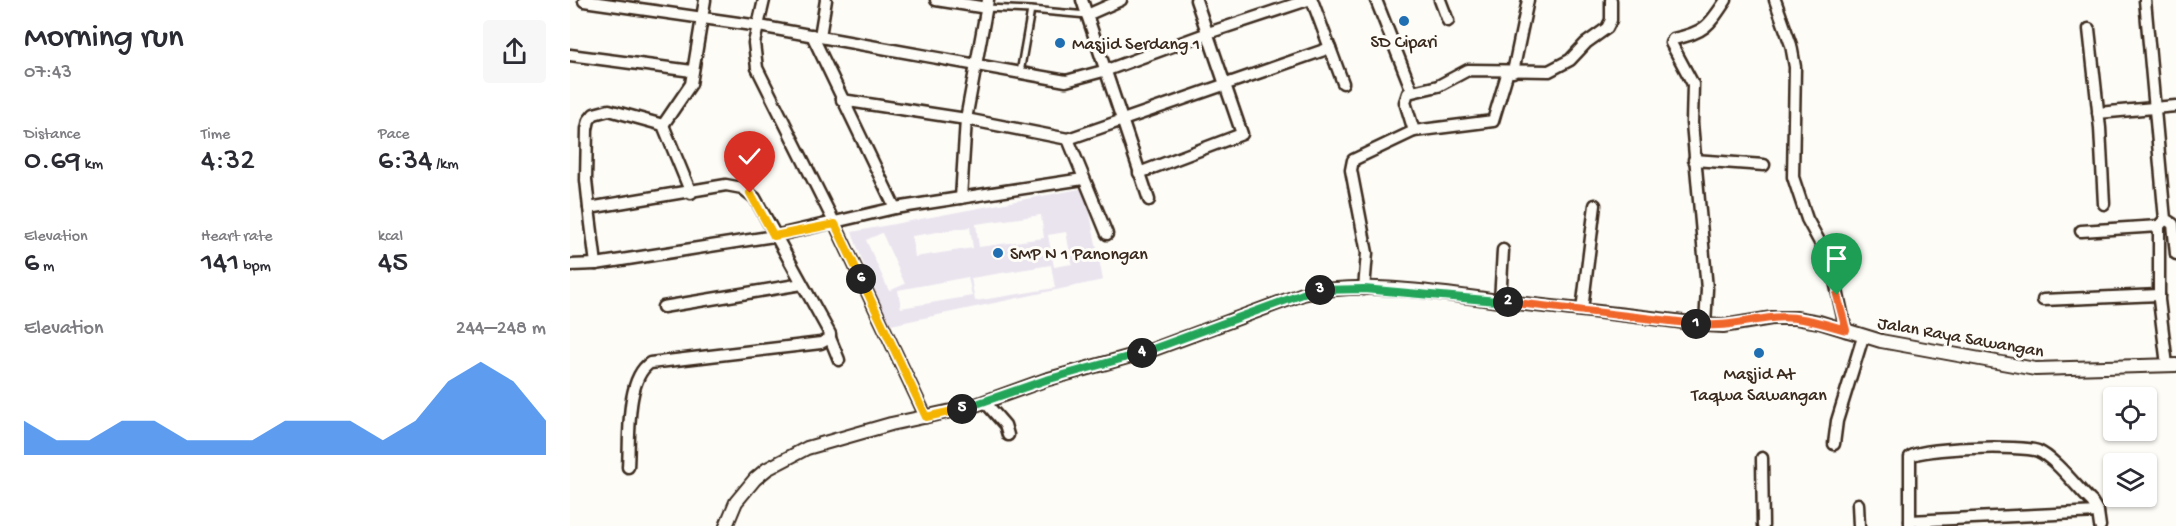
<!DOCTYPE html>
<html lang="en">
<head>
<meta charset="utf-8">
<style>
  :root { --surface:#fff; --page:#f7f7f7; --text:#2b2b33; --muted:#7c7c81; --accent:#1a73e8 }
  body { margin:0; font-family:"Gochi Hand",sans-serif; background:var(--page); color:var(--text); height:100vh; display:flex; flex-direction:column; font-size:22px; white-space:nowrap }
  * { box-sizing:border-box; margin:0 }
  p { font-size:20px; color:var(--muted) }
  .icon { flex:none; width:33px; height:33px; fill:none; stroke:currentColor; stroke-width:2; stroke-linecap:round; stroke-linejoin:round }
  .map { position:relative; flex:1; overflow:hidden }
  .side { display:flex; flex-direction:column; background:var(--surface); width:570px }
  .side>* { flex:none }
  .buttons { position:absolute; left:1533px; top:387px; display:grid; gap:12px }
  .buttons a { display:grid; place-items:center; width:54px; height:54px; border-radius:6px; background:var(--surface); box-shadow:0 2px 4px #0004; font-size:30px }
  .pin { position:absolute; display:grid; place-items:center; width:51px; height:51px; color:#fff; margin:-62px -26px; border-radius:50% 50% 50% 0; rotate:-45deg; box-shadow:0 0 6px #0007 }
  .pin .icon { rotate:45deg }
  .km { position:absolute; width:30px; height:30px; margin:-15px; border-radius:50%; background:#222; color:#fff; font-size:16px; line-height:30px; text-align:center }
  .round { display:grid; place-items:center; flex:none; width:63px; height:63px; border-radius:6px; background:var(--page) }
  .headline { display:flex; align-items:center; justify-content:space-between; height:102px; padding:0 24px }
  h1 { font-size:33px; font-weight:600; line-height:45px }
  .metrics { display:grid; grid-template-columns:repeat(3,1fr); gap:9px; height:102px; padding:6px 24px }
  .metrics div { display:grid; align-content:center }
  .metrics b { font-size:30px; font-weight:600 }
  .metrics small { font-size:16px; font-weight:400 }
  .metrics p { font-size:16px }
  .chart { height:168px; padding:12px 24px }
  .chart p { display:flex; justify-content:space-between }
  .chart svg { width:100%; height:108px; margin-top:6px; fill:var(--accent); opacity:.7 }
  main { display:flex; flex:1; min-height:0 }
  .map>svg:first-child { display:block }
  .built { fill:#eae4ef; fill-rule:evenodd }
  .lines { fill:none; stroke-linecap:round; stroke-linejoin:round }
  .service-casing { stroke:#3b2a1e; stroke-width:10 }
  .minor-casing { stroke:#3b2a1e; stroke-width:15 }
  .tertiary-casing { stroke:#3b2a1e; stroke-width:16 }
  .service { stroke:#fdfcf7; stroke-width:5 }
  .minor { stroke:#fdfcf7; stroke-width:10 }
  .tertiary { stroke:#fdfcf7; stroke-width:12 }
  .split-1-casing { stroke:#fff; stroke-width:12 }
  .split-2-casing { stroke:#fff; stroke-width:12 }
  .split-3-casing { stroke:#fff; stroke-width:12 }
  .split-4-casing { stroke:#fff; stroke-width:12 }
  .split-5-casing { stroke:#fff; stroke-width:12 }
  .split-6-casing { stroke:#fff; stroke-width:12 }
  .split-7-casing { stroke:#fff; stroke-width:12 }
  .split-1 { stroke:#f0652b; stroke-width:8 }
  .split-2 { stroke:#f0652b; stroke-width:8 }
  .split-3 { stroke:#22a559; stroke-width:8 }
  .split-4 { stroke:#22a559; stroke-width:8 }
  .split-5 { stroke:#22a559; stroke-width:8 }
  .split-6 { stroke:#f5b400; stroke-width:8 }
  .split-7 { stroke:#f5b400; stroke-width:8 }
  .poi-dot { fill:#1f6fb2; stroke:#fdfcf7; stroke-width:2 }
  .labels { text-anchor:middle; stroke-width:6; stroke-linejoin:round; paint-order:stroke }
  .poi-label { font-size:18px; fill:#3b2a1e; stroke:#fdfcf7 }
  .street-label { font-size:18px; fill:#3b2a1e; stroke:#fdfcf7 }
</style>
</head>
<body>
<main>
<section class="side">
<div class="headline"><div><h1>Morning run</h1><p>07:43</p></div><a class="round"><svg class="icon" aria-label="share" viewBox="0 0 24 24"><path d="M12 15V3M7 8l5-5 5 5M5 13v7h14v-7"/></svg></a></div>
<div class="metrics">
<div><p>Distance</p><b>0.69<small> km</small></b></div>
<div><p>Time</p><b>4:32</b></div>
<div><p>Pace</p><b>6:34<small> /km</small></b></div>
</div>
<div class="metrics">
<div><p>Elevation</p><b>6<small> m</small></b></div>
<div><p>Heart rate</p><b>141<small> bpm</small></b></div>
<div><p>kcal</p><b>45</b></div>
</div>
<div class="chart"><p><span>Elevation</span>244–248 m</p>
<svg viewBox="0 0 160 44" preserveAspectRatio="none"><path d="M0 44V30L10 38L20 38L30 30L40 30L50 38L60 38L70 38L80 30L90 30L100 30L110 38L120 30L130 14L140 6L150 14L160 30V44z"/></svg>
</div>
</section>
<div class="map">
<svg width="1606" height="526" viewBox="0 0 1606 526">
  <rect width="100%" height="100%" fill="#fdfcf7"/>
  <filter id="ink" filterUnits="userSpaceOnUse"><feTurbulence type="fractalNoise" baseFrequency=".0167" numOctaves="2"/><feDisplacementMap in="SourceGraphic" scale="12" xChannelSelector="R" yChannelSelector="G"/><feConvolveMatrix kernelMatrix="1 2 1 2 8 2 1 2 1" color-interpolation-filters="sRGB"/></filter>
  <g filter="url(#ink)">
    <path class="built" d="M 515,188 L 533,280 L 316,326 L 282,232 ZM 471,215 L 474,238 L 409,247 L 406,224 ZM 400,227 L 403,248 L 345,257 L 342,236 ZM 496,232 L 502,264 L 484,267 L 478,235 ZM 312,233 L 335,284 L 319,291 L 296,240 ZM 481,265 L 485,288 L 405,301 L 401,278 ZM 398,277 L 402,296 L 331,308 L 328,290 Z"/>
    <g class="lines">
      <defs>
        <g id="service">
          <path d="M 417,8 L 461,10"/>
          <path d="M 450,73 L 461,10 L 517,15"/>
        </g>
        <g id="minor">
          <path d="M 194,0 L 184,43 L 187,68 L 265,224 L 356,417"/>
          <path d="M 366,0 L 417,8"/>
          <path d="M 512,0 L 579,200"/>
          <path d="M 742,0 L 773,83"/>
          <path d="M 806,0 L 842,91"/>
          <path d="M 870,0 L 878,21"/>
          <path d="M 1205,0 L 1221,45 L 1225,67 L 1223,177 L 1237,219 L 1261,263 L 1276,331"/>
          <path d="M 1575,0 L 1594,209 L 1595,219 L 1603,224 L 1606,254"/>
          <path d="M 14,1 L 189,26 L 496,81 L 537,70 L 638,33 L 738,0"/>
          <path d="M 517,15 L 551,0"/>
          <path d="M 1519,29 L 1530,128 L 1534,204"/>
          <path d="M 242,35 L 325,208"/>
          <path d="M 250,36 L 256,0"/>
          <path d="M 0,55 L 122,71"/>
          <path d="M 943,72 L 958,0"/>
          <path d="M 272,100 L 396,119 L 498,139 L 760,48"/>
          <path d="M 1528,113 L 1606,106"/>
          <path d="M 93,125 L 121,84 L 135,0"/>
          <path d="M 844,131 L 923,121 L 938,71"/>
          <path d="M 498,139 L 537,234"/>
          <path d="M 1124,160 L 1194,165"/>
          <path d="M 569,173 L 672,134 L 626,0"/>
          <path d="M 391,198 L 396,119 L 418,0"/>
          <path d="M 19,208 L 16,180 L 17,129 L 19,120 L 24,114 L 39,110 L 93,125 L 121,193"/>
          <path d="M 1595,219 L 1589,226 L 1589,300 L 1597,365"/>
          <path d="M 1511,231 L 1589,226"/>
          <path d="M 26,264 L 19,208 L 156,185 L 172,188 L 185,198 L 260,334 L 260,338 L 251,343 L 80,363 C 55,379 60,440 58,467"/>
          <path d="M 0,265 L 26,264 L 204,236 L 325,208 L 513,179"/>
          <path d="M 794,289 L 797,253 L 781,170 L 783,160 L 844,131 L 835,102 L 838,93 L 868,86 L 898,70 L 979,71 L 1000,60 L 1016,43 L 1037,28 L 1041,20 L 1041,0"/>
          <path d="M 1473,300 L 1589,295"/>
          <path d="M 930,301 L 933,250"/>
          <path d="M 93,307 L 232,284"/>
          <path d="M 1012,310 L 1025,205"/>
          <path d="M 1135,325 L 1137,289 L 1122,123 L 1123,84 L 1101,43 L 1103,39 C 1134,33 1139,26 1156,0"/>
          <path d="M 260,338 L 269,360"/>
          <path d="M 415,402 L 435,425 L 438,435"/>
          <path d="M 1264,444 L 1267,421 L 1293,337"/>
          <path d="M 1192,458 L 1193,526"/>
          <path d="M 1288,504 L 1289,526"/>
          <path d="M 1340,521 L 1528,512 L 1530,526"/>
          <path d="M 1340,526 L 1340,457 C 1350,447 1452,445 1468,451 C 1485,458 1508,489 1522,502 L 1528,512"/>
        </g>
        <path id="tertiary" d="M 156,526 L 166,502 L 185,479 L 197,469 L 237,448 L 321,424 L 400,407 L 475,380 L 579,351 L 733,294 C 796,280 867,293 929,301 C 998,309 1067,315 1135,325 L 1153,326 L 1202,318 L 1226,318 L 1249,322 L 1311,341 L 1465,369 L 1606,365"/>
      </defs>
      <use href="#service" class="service-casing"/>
      <use href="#minor" class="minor-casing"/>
      <use href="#tertiary" class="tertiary-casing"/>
      <use href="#service" class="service"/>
      <use href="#minor" class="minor"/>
      <use href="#tertiary" class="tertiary"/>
    </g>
  </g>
  <g class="lines" filter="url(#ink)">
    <defs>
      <path id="split-1" d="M 1126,324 C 1153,328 1175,321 1201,318 C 1227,315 1251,323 1276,330 L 1267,295"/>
      <path id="split-2" d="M 938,302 L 1126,324"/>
      <path id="split-3" d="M 750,290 L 794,289 L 938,302"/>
      <path id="split-4" d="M 572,353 L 733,294 L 750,290"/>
      <path id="split-5" d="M 392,409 L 476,380 L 572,353"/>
      <path id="split-6" d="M 291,279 L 356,417 L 392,409"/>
      <path id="split-7" d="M 180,193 L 204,236 L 265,224 L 291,279"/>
    </defs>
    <use href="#split-1" class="split-1-casing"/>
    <use href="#split-2" class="split-2-casing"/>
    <use href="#split-3" class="split-3-casing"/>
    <use href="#split-4" class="split-4-casing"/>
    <use href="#split-5" class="split-5-casing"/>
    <use href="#split-6" class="split-6-casing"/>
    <use href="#split-7" class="split-7-casing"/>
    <use href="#split-1" class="split-1"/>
    <use href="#split-2" class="split-2"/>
    <use href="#split-3" class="split-3"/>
    <use href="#split-4" class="split-4"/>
    <use href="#split-5" class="split-5"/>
    <use href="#split-6" class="split-6"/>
    <use href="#split-7" class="split-7"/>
  </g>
  <g class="poi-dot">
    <circle cx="834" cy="21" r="6"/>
    <circle cx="490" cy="43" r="6"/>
    <circle cx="428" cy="253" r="6"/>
    <circle cx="1189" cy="353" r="6"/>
  </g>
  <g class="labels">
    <g class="poi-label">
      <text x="834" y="47">SD Cipari</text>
      <text x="502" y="49" text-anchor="start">Masjid Serdang 1</text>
      <text x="440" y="259" text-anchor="start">SMP N 1 Panongan</text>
      <text x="1189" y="379">Masjid At<tspan x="1189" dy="21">Taqwa Sawangan</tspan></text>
    </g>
    <g class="street-label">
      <text transform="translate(1391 336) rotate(10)" y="6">Jalan Raya Sawangan</text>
    </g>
  </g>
</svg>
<div class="buttons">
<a><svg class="icon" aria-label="locate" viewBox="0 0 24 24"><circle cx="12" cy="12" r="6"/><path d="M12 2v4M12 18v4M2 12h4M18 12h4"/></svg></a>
<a><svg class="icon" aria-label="layers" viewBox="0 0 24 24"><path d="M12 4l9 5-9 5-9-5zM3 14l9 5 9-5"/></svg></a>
</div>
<div class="pin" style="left:1267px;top:295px;background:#1e9e55"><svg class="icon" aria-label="arrive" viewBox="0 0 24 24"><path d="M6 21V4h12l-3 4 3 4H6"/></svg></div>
<div class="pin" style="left:180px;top:193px;background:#d93025"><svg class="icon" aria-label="check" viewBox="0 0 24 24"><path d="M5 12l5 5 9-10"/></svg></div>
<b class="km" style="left:1126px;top:324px">1</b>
<b class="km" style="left:938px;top:302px">2</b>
<b class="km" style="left:750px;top:290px">3</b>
<b class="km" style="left:572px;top:353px">4</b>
<b class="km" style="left:392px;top:409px">5</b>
<b class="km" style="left:291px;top:279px">6</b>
</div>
</main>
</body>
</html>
